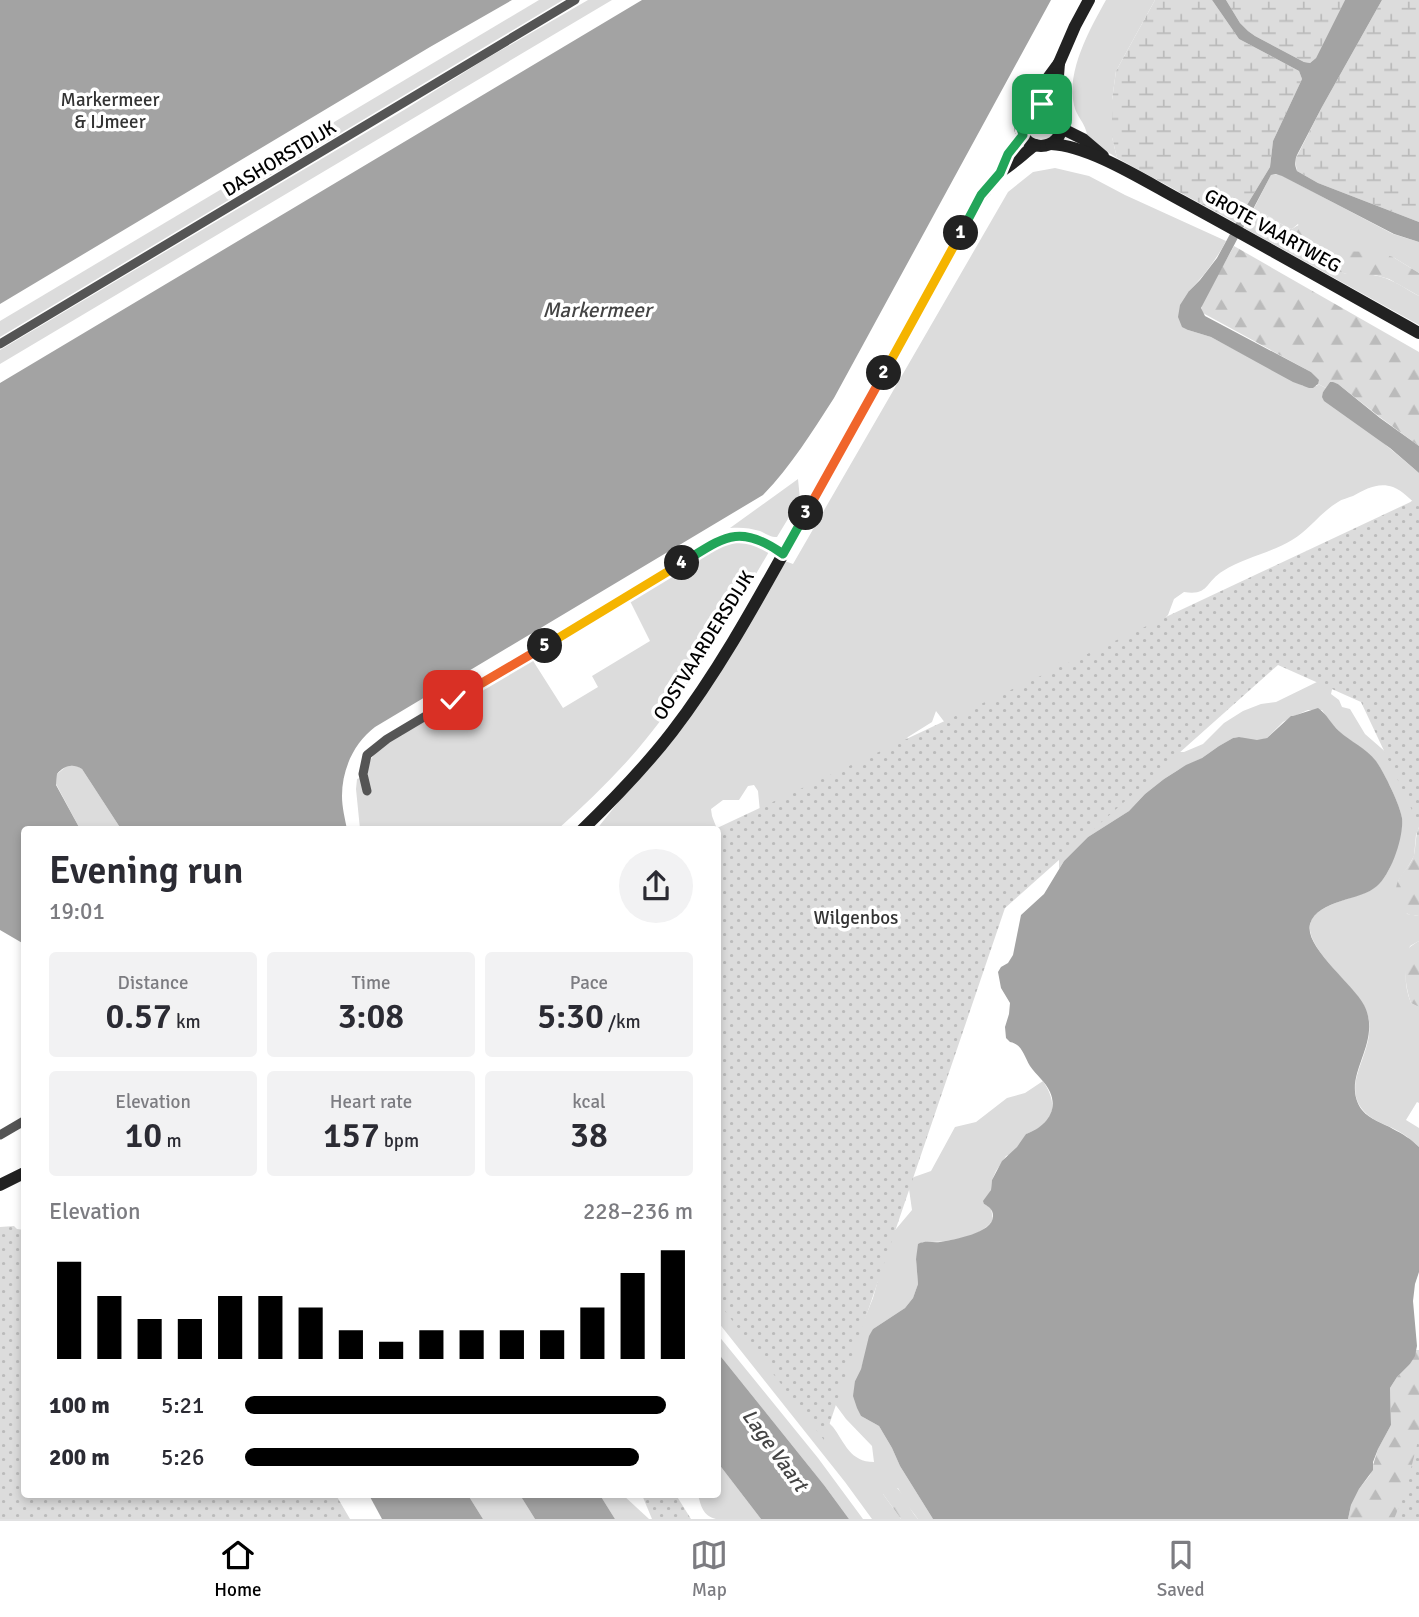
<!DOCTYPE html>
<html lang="en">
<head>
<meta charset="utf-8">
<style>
  :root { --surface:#fff; --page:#f2f2f3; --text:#2b2b33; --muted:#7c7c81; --line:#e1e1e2; --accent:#000 }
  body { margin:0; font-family:Signika,sans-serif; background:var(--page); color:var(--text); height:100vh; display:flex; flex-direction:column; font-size:26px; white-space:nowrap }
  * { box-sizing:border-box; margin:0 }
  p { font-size:23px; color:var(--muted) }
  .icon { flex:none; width:38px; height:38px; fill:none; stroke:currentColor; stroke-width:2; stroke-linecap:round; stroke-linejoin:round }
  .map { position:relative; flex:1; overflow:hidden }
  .details { position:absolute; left:21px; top:826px; width:700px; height:672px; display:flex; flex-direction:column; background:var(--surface); border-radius:7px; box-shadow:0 4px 10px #0003 }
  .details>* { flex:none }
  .pin { position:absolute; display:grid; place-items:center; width:60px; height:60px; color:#fff; margin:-30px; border-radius:14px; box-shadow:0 4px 10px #0006 }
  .km { position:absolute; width:35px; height:35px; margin:-18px; border-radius:50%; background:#222; color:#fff; font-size:19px; line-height:35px; text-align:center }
  .round { display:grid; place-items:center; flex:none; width:74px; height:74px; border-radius:37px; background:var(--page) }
  .overview { display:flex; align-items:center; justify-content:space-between; height:119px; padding:0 28px }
  h1 { font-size:38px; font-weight:600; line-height:52px }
  .figures { display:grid; grid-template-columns:repeat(3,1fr); gap:10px; height:119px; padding:7px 28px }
  .figures div { display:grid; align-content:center; border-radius:7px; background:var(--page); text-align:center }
  .figures b { font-size:35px; font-weight:600 }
  .figures small { font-size:19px; font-weight:400 }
  .figures p { font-size:19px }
  .chart { height:196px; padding:14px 28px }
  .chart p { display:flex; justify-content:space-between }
  .chart svg { width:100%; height:126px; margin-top:7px; stroke:var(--accent); stroke-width:6 }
  ul { padding:0 28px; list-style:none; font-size:23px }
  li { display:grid; grid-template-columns:112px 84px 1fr; align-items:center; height:52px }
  li i { height:18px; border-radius:9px; background:var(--accent) }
  .tab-bar { display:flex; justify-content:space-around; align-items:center; height:98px; border-top:2px solid var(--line); background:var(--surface); font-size:19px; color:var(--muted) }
  .tab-bar a { display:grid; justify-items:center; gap:4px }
  .tab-bar .active { color:var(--accent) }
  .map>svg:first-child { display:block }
  .grass { fill:#dcdcdc }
  .forest { fill:url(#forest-firs) }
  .wetland { fill:url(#wetland-marsh) }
  .park { fill:url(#park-dots) }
  .water { fill:#a3a3a3 }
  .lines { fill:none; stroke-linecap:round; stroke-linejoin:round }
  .street { stroke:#555; stroke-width:9 }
  .secondary { stroke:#222; stroke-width:12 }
  .split-1-casing { stroke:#fff; stroke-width:14 }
  .split-2-casing { stroke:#fff; stroke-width:14 }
  .split-3-casing { stroke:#fff; stroke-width:14 }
  .split-4-casing { stroke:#fff; stroke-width:14 }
  .split-5-casing { stroke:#fff; stroke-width:14 }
  .split-6-casing { stroke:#fff; stroke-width:14 }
  .split-1 { stroke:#22a559; stroke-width:9 }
  .split-2 { stroke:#f5b400; stroke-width:9 }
  .split-3 { stroke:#f0652b; stroke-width:9 }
  .split-4 { stroke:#22a559; stroke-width:9 }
  .split-5 { stroke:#f5b400; stroke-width:9 }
  .split-6 { stroke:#f0652b; stroke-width:9 }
  .labels { text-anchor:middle; stroke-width:7; stroke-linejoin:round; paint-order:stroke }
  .park-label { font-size:19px; fill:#333; stroke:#fff }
  .street-label { font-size:19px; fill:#000; stroke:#fff }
  .water-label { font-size:21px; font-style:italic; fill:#444; stroke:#fff }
</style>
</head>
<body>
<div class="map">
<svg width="1419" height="1519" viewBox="0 0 1419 1519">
  <defs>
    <pattern id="forest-firs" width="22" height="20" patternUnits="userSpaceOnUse" patternTransform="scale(1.75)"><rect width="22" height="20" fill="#dcdcdc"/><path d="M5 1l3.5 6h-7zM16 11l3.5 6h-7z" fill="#bbb"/></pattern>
    <pattern id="wetland-marsh" width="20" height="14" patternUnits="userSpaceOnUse" patternTransform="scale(1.75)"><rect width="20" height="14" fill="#dcdcdc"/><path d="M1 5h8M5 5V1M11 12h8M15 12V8" fill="none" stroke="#bbb"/></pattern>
    <pattern id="park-dots" width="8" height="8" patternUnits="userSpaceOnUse" patternTransform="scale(1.75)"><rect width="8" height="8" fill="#dcdcdc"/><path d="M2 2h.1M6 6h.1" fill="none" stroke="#bbb" stroke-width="1.8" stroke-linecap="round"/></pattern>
  </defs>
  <rect width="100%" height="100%" fill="#fff"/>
  <g class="grass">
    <path d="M 539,0 L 563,0 L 0,337 L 0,321 Z"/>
    <path d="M 588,0 L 612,0 L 0,364 L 0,350 L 404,110 L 484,60 Z"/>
    <path d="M 1106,0 L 1155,0 L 1116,71 L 1112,100 L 1112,137 L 1117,158 L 1100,147 L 1087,135 C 1086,124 1076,116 1074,105 C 1066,71 1090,29 1106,0 Z"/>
    <path d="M 1055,168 L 1089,176 L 1125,195 L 1226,241 C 1216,260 1204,276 1189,291 L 1188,330 L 1211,337 L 1303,386 L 1317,386 L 1318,384 L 1326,388 L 1323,392 L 1419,473 L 1419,507 C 1411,500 1403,491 1393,487 C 1378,482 1366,489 1353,496 C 1348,498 1342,499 1338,502 C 1321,512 1309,530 1292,540 C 1271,553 1245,557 1223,571 C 1205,582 1209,596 1184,592 L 1174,599 L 1168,615 L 1158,625 L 978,766 L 936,711 L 932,722 L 908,737 L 900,747 L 760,812 L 758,791 L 754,785 L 748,786 L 739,800 L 723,800 L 711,809 L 712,816 L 717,829 L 596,830 L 616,805 L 785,561 L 793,564 L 1008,192 L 1033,172 Z"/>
    <path d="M 1279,174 L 1393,234 L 1419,242 L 1419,273 L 1393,257 L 1340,272 C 1351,276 1361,273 1373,275 C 1390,277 1404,288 1419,296 L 1419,325 L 1255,234 L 1258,230 L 1264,230 L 1311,256 L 1298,224 L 1292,229 L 1288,228 L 1265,214 L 1252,212 L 1271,175 Z"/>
    <path d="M 798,479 L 800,499 L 777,537 C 770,537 767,534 760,531 C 750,528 741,527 730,528 Z"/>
    <path d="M 731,540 L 751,540 L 770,550 C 730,619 689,689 637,750 C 613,778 586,804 558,829 L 360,829 L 356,789 L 357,779 L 368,775 L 366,769 L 371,759 L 383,744 L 530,656 L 563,708 L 598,687 L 592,676 L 650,641 L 629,599 L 722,543 Z"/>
    <path d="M 1321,680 L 1334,681 L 1331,694 L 1339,700 L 1342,707 L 1350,709 L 1365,734 L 1419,781 L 1419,827 L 1416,835 L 1414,856 L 1409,865 L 1398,881 L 1407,914 L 1419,916 L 1419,941 L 1410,946 C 1405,965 1403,984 1411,1003 L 1419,1007 L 1419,1103 L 1417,1102 L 1406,1120 L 1419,1128 L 1419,1147 C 1410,1138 1400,1131 1388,1126 C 1379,1122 1369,1118 1362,1109 C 1339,1079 1383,1046 1365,1008 C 1355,985 1301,946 1311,921 C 1319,904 1351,899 1367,892 C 1381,886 1391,870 1394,855 C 1397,844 1403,832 1402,819 C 1401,807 1382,766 1372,757 C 1362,747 1349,741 1339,731 C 1332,725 1327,718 1322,710 L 1308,710 L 1292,717 L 1283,722 L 1267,738 L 1261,740 L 1249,740 L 1239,737 L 1233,738 L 1219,746 L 1202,758 L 1178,770 L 1164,779 L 1145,794 L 1129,811 L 1088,837 L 1064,861 L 1059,869 L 1059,855 L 1174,752 L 1184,752 L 1203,744 L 1224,723 L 1243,711 L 1261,704 L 1276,702 Z"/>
    <path d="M 67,766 L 77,766 L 82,769 L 121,829 L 80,829 L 56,784 L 57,774 Z"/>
    <path d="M 1043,1081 C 1059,1105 1055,1124 1026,1134 L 1022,1142 L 1011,1154 L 1006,1156 L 996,1171 L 992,1180 L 991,1190 L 984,1204 L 991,1208 L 993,1220 C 978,1240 945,1242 922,1242 L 916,1259 L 918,1284 L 913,1298 L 905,1308 L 873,1329 L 861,1369 L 855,1381 L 861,1416 L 879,1426 L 892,1448 L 900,1466 L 933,1519 L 918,1519 L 908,1506 L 898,1488 L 883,1494 L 901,1519 L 872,1519 L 845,1482 L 718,1322 L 718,1254 L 821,1415 C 825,1419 829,1423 833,1427 C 845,1443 850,1462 874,1462 L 872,1446 L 846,1419 L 832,1400 L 873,1298 L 878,1280 L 875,1254 L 912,1210 L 909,1189 L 910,1180 L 914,1177 L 931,1171 L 955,1127 L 976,1122 L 1007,1098 L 1025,1093 Z"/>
    <path d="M 718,1335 L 818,1458 L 863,1519 L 849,1519 L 824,1485 L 718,1353 Z"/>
    <path d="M 718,1463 L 761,1519 L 716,1519 C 703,1516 701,1506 698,1495 L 718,1494 Z"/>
    <path d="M 468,1495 L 520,1495 L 535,1519 L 483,1519 Z"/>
    <path d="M 600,1495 L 623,1495 L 649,1519 L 615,1519 Z"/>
  </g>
  <g class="forest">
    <path d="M 1252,212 L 1265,214 L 1288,228 L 1292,229 C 1304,220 1316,222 1316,239 C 1316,245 1313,251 1311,256 L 1264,230 L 1258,230 L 1255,234 L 1244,228 Z"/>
    <path d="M 1234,246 L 1419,352 L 1419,446 L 1381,418 L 1338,384 L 1330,382 L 1326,388 L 1318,384 L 1318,380 L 1311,372 L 1201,312 L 1202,303 Z"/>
    <path d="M 1331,251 L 1376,252 L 1393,257 L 1419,273 L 1419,296 L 1389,279 L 1375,275 L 1350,275 L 1340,272 L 1325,263 L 1327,256 Z"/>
    <path d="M 1419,827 L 1419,916 C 1415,915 1411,916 1408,914 C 1396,910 1393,889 1399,879 C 1403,871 1411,865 1414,855 C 1416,846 1415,836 1419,827 Z"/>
    <path d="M 1419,941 L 1419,1007 L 1411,1003 C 1406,991 1401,958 1410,947 C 1411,946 1417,942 1419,941 Z"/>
    <path d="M 1416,1350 L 1419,1350 L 1419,1519 L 1348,1519 L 1351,1505 L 1359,1489 L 1370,1475 L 1378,1449 L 1391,1425 L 1390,1388 L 1397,1377 L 1410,1364 Z"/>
    <path d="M 886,1484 C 891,1485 894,1484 897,1488 C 905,1495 909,1510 918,1519 L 901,1519 L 883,1494 L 883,1486 Z"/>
  </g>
  <g class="wetland">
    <path d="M 1155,0 L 1212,0 L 1239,39 L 1299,71 L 1302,79 L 1273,141 L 1270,167 L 1236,223 L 1117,158 L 1112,137 L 1112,100 L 1116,71 Z"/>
    <path d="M 1226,0 L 1345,0 L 1316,58 L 1310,63 L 1304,62 L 1255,36 L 1248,31 L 1240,23 Z"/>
    <path d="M 1382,0 L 1419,0 L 1419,222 L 1318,183 L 1297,171 L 1295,160 L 1322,107 Z"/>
  </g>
  <g class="park">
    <path d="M 1419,498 L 1419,825 L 1361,702 L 1278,665 L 1005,908 L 824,1440 L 718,1302 L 718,830 L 715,829 Z"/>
    <path d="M 14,1226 L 17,1229 L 24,1230 L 24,1494 L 336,1495 L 350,1519 L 0,1519 L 0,1227 Z"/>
    <path d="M 1419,1437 L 1419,1519 L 1394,1519 L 1405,1492 Z"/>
    <path d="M 642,1495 L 676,1495 L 691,1519 L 652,1519 Z"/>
  </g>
  <g class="water">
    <path d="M 0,0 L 512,0 L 430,47 L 0,304 Z"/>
    <path d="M 642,0 L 1051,0 L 834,398 C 812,432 791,466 763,495 L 375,727 C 354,743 342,769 342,796 C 342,807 345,819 347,829 L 121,829 L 82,769 C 72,763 64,766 57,774 L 56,785 L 80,829 L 24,830 L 24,944 L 0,930 L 0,383 Z"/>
    <path d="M 1212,0 L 1226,0 L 1240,23 L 1248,31 L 1255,36 L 1304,62 L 1310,63 L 1316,58 L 1345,0 L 1382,0 L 1322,107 L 1298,153 C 1295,159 1294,164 1297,171 L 1318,183 L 1419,222 L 1419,242 L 1394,234 L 1282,176 L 1276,174 L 1271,175 L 1201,308 L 1205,316 L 1311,372 L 1319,380 L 1318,384 L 1313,388 L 1309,388 L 1293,382 L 1211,337 L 1188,330 L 1182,327 L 1178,317 L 1180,305 L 1189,291 L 1200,280 L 1217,258 L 1236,223 L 1270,167 L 1273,141 L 1302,79 L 1299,71 L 1239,39 Z"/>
    <path d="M 1330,382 L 1333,382 L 1338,384 L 1380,418 L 1419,446 L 1419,473 L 1390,448 L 1324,401 L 1322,397 L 1323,392 Z"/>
    <path d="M 1318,708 C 1327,714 1331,724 1339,731 C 1351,742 1366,748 1376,761 C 1384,772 1400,805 1402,818 C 1404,837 1391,874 1377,886 C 1361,901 1318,899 1310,924 C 1304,947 1353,984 1364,1005 C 1384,1044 1338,1077 1362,1110 C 1370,1120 1383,1123 1393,1129 C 1403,1134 1411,1139 1419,1147 L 1419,1272 L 1415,1284 L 1413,1301 L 1417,1346 L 1415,1356 L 1410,1364 L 1397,1377 L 1390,1388 L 1391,1425 L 1378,1449 L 1373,1462 L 1373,1470 L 1359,1489 L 1351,1505 L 1348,1519 L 933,1519 L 900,1466 L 892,1448 L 879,1426 L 861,1416 L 857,1408 L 853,1396 L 855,1381 L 861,1369 L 869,1336 L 873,1329 L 905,1308 L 913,1298 L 918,1284 L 916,1259 L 918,1244 C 926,1240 932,1243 940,1242 C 953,1240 994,1233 993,1216 C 993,1209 989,1207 984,1204 L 983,1201 L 991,1190 L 992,1180 L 1002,1161 L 1017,1147 L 1026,1134 C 1044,1128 1059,1112 1050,1092 C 1046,1082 1036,1075 1030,1066 C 1024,1056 1022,1044 1010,1042 L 1006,1038 L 1005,1027 L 1009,1014 L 1010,1003 L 1001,988 L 998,972 L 1001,967 L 1008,963 L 1013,955 L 1021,915 L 1044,894 L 1064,861 L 1088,837 L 1129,811 L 1145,794 L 1164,779 L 1186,765 L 1202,758 L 1219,746 L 1233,738 L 1239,737 L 1257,740 L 1267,738 L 1291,716 L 1293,716 Z"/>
    <path d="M 718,1353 L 824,1485 L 849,1519 L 761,1519 L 718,1463 Z"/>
    <path d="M 369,1495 L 468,1495 L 483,1519 L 382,1519 Z"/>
    <path d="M 520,1495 L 600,1495 L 615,1519 L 535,1519 Z"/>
  </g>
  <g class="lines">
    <g class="street">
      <path d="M 0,344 L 575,0"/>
      <path d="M 367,791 L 363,774 L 367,755 L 387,739 L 714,544 C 742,530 758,536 783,554"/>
      <path d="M 0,1135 L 24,1121"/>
    </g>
    <g class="secondary">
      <circle cx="1041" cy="125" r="21"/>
      <path d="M 1036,105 L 1041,101 L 1048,78 L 1059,63 L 1075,26 L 1089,0"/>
      <path d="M 1057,110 L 1056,101 L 1059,63"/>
      <path d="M 1062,126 L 1067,131 L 1083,139 L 1103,156"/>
      <path d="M 1051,144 C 1091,146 1146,182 1182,201 C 1261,244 1340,289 1419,333"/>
      <path d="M 1000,172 C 1013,164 1023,154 1035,145"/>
      <path d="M 582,830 C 614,799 645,767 672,732 C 725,663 767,582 810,506 C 868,403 925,299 981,196 L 1000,173 L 1008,154 L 1023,134"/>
      <path d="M 0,1185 L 24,1173"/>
    </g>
  </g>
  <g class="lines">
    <defs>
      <path id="split-1" d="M 961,233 L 981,195 L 1000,173 L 1008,154 L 1023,135 C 1017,119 1025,106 1042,104"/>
      <path id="split-2" d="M 884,373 L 961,233"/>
      <path id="split-3" d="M 806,513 L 884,373"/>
      <path id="split-4" d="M 682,563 C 723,538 738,522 783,554 L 806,513"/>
      <path id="split-5" d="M 545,646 L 682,563"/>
      <path id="split-6" d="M 453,700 L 545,646"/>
    </defs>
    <use href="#split-1" class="split-1-casing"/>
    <use href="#split-2" class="split-2-casing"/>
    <use href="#split-3" class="split-3-casing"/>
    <use href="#split-4" class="split-4-casing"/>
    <use href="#split-5" class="split-5-casing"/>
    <use href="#split-6" class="split-6-casing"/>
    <use href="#split-1" class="split-1"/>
    <use href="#split-2" class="split-2"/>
    <use href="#split-3" class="split-3"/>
    <use href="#split-4" class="split-4"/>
    <use href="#split-5" class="split-5"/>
    <use href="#split-6" class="split-6"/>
  </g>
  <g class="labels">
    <g class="park-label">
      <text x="110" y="106">Markermeer<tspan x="110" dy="22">&amp; IJmeer</tspan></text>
      <text x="856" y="924">Wilgenbos</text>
    </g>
    <g class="street-label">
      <text transform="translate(279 158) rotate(-31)" y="7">DASHORSTDIJK</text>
      <text transform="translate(1273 230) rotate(29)" y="7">GROTE VAARTWEG</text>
      <text transform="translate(703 645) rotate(-58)" y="7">OOSTVAARDERSDIJK</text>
    </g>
    <g class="water-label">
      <text x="597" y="317">Markermeer</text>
      <text transform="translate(775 1450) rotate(54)" y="7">Lage Vaart</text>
    </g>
  </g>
</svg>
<div class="pin" style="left:1042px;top:104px;background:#1e9e55"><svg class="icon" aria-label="arrive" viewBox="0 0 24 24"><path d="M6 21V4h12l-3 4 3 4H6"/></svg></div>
<div class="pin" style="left:453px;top:700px;background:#d93025"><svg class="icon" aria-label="check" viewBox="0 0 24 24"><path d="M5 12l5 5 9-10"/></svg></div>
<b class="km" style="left:961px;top:233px">1</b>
<b class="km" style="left:884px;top:373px">2</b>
<b class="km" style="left:806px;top:513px">3</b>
<b class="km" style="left:682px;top:563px">4</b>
<b class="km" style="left:545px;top:646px">5</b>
<section class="details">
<div class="overview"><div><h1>Evening run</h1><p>19:01</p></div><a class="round"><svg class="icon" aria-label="share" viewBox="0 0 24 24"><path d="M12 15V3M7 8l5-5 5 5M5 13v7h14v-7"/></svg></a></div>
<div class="figures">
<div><p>Distance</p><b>0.57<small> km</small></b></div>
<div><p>Time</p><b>3:08</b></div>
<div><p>Pace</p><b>5:30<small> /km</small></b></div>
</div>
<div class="figures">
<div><p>Elevation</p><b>10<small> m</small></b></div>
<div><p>Heart rate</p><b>157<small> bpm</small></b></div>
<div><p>kcal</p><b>38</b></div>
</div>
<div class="chart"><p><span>Elevation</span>228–236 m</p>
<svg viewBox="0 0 160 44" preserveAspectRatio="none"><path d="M5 44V10M15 44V22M25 44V30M35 44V30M45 44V22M55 44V22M65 44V26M75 44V34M85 44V38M95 44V34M105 44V34M115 44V34M125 44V34M135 44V26M145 44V14M155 44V6"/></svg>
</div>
<ul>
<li><b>100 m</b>5:21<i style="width:94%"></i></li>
<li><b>200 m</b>5:26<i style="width:88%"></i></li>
</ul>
</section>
</div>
<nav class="tab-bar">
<a class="active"><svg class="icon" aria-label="home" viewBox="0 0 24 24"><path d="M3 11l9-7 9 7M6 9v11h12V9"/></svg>Home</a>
<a><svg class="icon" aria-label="map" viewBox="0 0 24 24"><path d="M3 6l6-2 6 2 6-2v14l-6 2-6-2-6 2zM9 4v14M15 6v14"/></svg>Map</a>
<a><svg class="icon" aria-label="saved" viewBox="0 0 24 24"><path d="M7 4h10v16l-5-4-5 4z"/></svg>Saved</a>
</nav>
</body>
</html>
